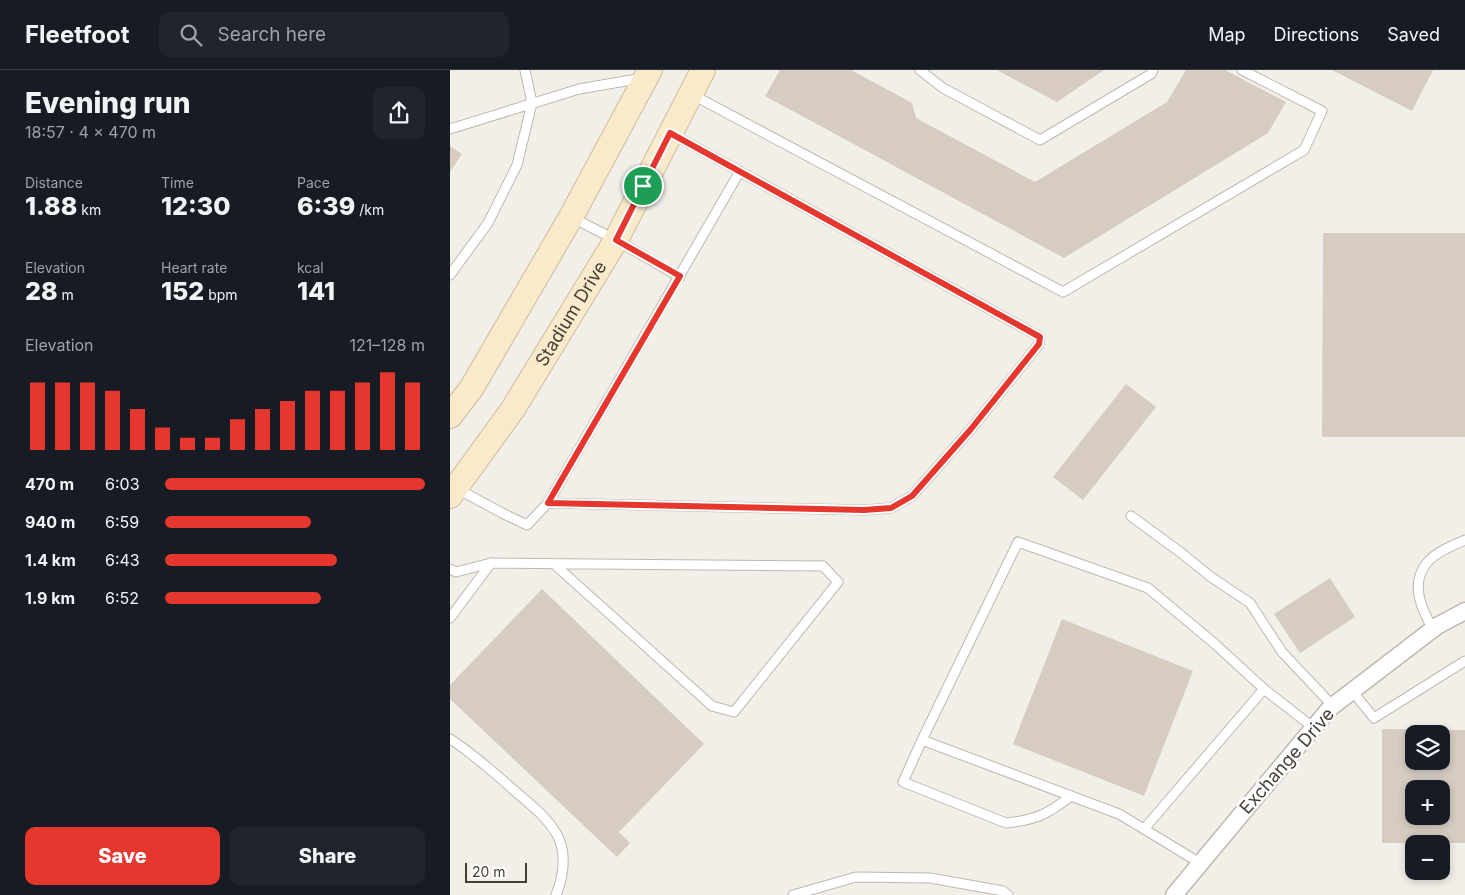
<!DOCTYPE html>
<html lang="en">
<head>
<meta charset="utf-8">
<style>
  :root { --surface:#171b24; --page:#20242c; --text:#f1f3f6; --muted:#9ea1a6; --line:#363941; --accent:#e5372d }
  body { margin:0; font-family:Inter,sans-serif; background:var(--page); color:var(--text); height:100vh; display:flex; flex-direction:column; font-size:19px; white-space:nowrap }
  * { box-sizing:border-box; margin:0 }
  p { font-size:16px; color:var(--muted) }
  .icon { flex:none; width:28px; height:28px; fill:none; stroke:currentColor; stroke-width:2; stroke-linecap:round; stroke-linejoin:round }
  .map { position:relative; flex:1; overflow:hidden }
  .panel { display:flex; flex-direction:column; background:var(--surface); width:450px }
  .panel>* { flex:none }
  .fabs { position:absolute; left:955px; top:655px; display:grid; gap:10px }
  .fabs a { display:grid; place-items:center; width:45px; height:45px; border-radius:10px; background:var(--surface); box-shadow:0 2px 8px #0003; font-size:25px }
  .scale { position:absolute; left:15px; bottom:12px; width:62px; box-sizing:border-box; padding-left:5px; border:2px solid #453e37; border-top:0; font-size:14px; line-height:18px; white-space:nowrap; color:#453e37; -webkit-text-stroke:4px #fff; paint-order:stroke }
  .pin { position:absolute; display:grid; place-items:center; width:42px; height:42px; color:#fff; margin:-21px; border:2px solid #fff; border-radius:50%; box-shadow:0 1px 5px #0007 }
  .round { display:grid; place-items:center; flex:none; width:52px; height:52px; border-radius:10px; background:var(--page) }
  .summary { display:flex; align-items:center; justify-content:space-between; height:85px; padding:0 25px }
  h1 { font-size:28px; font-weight:800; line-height:38px }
  .stats { display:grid; grid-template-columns:repeat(3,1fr); gap:8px; height:85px; padding:5px 25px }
  .stats div { display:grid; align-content:center }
  .stats b { font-size:25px; font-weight:800 }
  .stats small { font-size:14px; font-weight:400 }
  .stats p { font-size:14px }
  .chart { height:140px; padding:10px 25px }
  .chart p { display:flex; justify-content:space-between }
  .chart svg { width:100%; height:90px; margin-top:5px; stroke:var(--accent); stroke-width:6 }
  .button { display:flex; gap:10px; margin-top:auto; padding:10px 25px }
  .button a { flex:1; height:58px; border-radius:10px; background:var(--accent); color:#fff; font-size:20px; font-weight:800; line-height:58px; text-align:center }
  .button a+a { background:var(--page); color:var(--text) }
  ul { padding:0 25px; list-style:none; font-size:16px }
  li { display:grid; grid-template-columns:80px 60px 1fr; align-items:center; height:38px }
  li i { height:12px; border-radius:6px; background:var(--accent) }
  header { display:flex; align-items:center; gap:30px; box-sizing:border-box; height:70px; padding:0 25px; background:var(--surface); border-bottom:1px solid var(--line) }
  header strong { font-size:24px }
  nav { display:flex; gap:28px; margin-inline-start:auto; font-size:18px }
  .search { width:350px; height:45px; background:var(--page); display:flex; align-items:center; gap:12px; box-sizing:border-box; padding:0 18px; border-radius:10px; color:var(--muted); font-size:19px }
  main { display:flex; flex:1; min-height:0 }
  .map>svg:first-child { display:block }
  .building { fill:#d6ccc2; fill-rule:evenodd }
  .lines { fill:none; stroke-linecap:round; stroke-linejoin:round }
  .lane-casing { stroke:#c0b8af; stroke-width:11 }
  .street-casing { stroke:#c0b8af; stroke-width:19 }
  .secondary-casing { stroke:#cebc9c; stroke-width:26 }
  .lane { stroke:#fff; stroke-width:9 }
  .street { stroke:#fff; stroke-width:16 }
  .secondary { stroke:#f9eacb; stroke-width:24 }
  .route-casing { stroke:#fff; stroke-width:10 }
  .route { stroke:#e5372d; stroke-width:6 }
  .labels { text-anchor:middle; stroke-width:5; stroke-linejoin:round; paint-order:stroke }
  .street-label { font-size:18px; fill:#453e37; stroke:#fff }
</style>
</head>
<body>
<header>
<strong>Fleetfoot</strong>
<div class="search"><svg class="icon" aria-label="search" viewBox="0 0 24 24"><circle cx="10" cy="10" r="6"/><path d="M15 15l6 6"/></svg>Search here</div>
<nav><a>Map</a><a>Directions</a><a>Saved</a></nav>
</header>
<main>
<section class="panel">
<div class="summary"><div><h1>Evening run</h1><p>18:57 · 4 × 470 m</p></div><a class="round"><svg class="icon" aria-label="share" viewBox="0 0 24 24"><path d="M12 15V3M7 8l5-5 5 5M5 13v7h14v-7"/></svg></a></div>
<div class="stats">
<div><p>Distance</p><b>1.88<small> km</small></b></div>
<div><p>Time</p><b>12:30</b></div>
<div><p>Pace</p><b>6:39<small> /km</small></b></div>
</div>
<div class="stats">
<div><p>Elevation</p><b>28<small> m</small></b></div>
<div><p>Heart rate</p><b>152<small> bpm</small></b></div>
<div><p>kcal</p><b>141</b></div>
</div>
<div class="chart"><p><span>Elevation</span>121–128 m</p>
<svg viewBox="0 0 160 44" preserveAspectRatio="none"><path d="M5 44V11M15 44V11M25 44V11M35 44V15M45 44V24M55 44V33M65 44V38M75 44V38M85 44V29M95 44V24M105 44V20M115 44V15M125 44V15M135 44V11M145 44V6M155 44V11"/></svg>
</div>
<ul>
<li><b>470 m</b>6:03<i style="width:100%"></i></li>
<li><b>940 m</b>6:59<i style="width:56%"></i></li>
<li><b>1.4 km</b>6:43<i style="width:66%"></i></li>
<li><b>1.9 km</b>6:52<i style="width:60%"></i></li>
</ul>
<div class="button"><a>Save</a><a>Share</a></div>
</section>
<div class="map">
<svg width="1015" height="825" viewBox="0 0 1015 825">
  <rect width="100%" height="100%" fill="#f2eee8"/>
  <g class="building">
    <path d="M 330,0 L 401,0 L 462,33 L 466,48 L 585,112 L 717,32 L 736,0 L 775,0 L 836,32 L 818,63 L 614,188 L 315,26 Z"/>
    <path d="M 547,0 L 654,0 L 607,32 Z"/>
    <path d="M 882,0 L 983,0 L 962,41 Z"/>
    <path d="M 0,76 L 12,84 L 0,102 Z"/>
    <path d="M 873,163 L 1015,163 L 1015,367 L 872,367 Z"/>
    <path d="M 676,314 L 706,337 L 633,430 L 603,407 Z"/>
    <path d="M 880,508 L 905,547 L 850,583 L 824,544 Z"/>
    <path d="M 92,519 L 254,674 L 169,762 L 180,773 L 167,787 L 0,629 L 0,615 Z"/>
    <path d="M 612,549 L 743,601 L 694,726 L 563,674 Z"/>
    <path d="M 932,659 L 1015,660 L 1015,773 L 932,773 ZM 964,664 L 991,664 L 991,691 L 964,691 ZM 964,719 L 991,719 L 991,746 L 964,746 Z"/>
  </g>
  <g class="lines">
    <defs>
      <g id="lane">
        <path d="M 470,0 L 493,18 L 590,70 L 701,4 L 703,0"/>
        <path d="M 241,24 L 613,222 L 854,80 L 872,41 L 792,0"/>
        <path d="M 0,59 L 129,19 L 193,8"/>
        <path d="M 121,147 L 166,170 L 230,207"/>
        <path d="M 0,205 L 38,153 L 67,95 L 82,33 L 75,0"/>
        <path d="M 6,418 L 52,443 L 77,455 L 98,433 L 290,101"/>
        <path d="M 98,433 L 414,440 L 441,438 L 462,426 L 521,359 L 589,274 L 590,267 L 222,64"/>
        <path d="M 681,446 L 730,482 L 761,507 L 800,533 L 832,582 L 883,636"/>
        <path d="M 0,499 L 6,502 L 41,493 L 373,496 L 388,512 L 284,642 L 262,636 L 104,494"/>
        <path d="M 0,548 L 41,493"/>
        <path d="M 983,559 C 972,540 960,515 976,494 C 985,482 1002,476 1015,470"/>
        <path d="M 902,621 L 924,648 L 1015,591"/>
        <path d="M 0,669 C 24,684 44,703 66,722 C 82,736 100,749 109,769 C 117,788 113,807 106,825"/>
        <path d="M 472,670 L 453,712 L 556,753 C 586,750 598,744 621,726"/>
        <path d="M 694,759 L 669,744 L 472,670 L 568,472 L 698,518 L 765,574 L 814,619"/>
        <path d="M 750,793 L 694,759 L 814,619 L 864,658"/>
        <path d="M 343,825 L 406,807 L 480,808 L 553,821 L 558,825"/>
      </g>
      <path id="street" d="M 724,825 L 880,638 L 987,556 L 1015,541"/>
      <g id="secondary">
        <path d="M 0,346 L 21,319 L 121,147 L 200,0"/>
        <path id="s1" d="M 0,426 L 63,339 L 166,170 L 253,0"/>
      </g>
    </defs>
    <use href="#lane" class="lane-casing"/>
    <use href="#street" class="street-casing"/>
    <use href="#secondary" class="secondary-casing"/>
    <use href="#lane" class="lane"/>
    <use href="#street" class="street"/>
    <use href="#secondary" class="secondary"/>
  </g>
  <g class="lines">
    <defs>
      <path id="route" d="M 220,63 L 590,267 L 589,274 L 521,359 L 462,426 L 441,438 L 414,440 L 98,433 L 230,206 L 166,170 Z"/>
    </defs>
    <use href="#route" class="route-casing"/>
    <use href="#route" class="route"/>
  </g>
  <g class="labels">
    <g class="street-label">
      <text dy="6" stroke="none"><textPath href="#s1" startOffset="219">Stadium Drive</textPath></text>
      <text transform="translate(837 691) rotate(-49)" y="6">Exchange Drive</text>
    </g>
  </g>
</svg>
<div class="fabs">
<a><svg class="icon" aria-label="layers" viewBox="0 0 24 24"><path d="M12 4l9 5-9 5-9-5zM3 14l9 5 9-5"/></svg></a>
<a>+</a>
<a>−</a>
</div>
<div class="scale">20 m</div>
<div class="pin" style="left:193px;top:116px;background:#1e9e55"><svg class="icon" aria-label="arrive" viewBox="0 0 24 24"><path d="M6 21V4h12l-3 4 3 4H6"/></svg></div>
</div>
</main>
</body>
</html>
